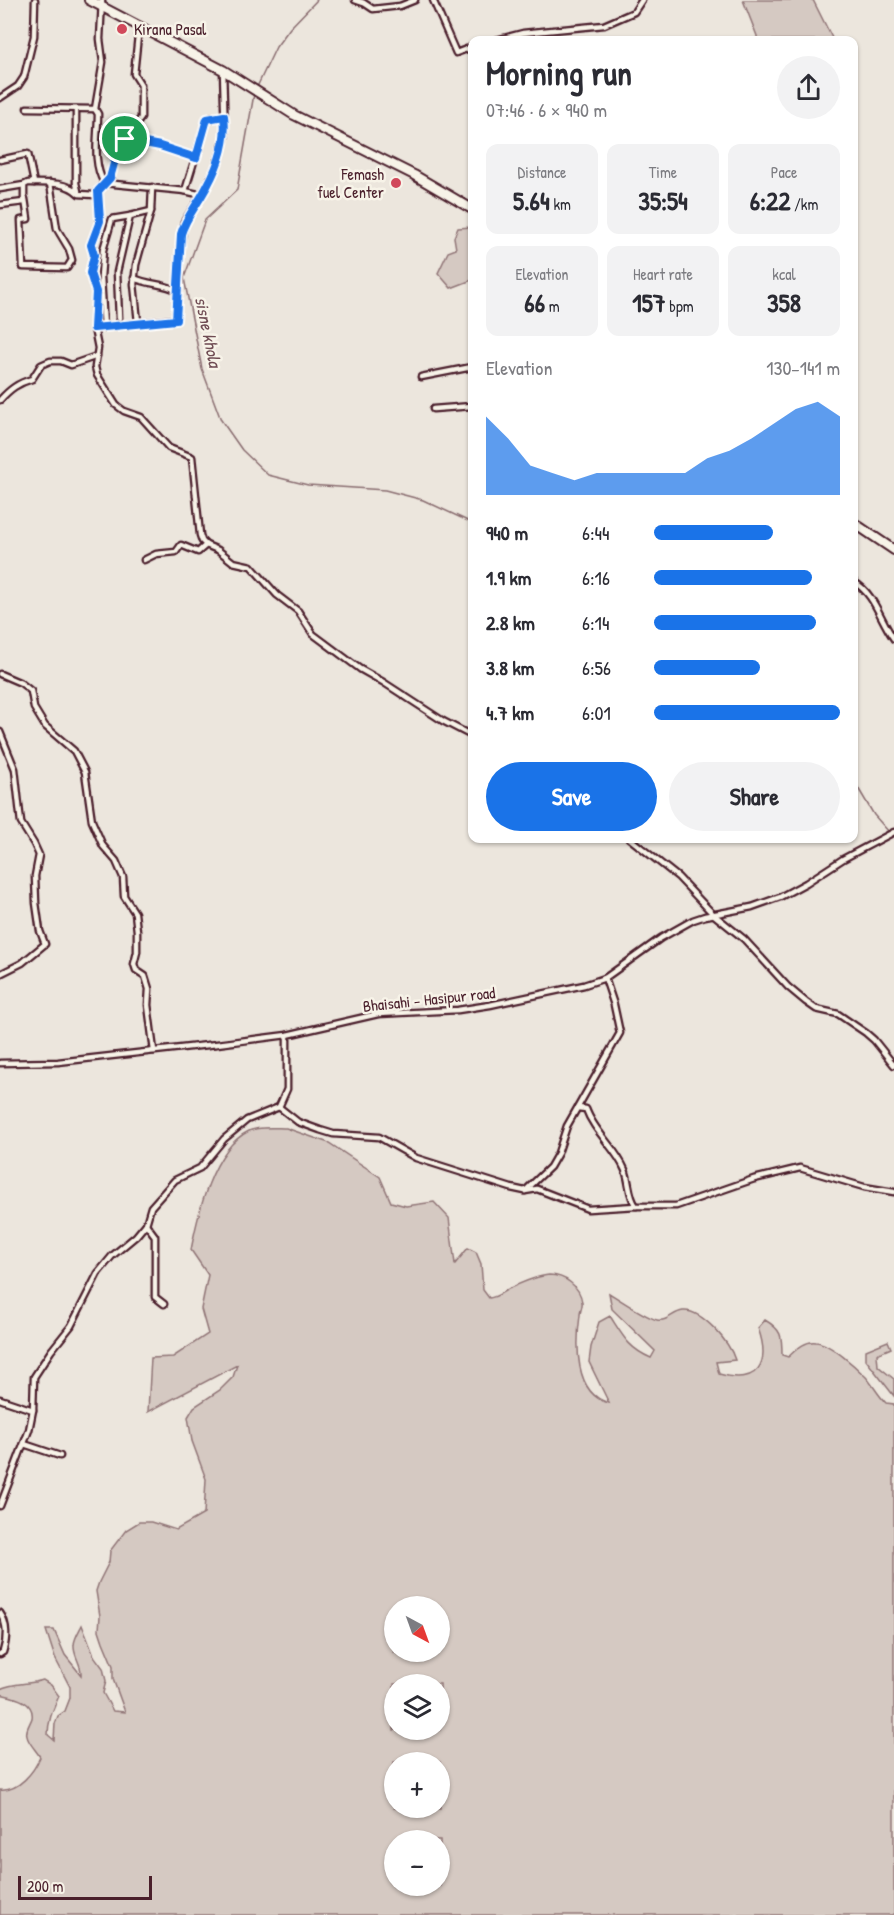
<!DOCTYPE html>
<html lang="en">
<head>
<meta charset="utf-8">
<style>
  :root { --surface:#fff; --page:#f2f2f3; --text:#2b2b33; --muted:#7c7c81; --accent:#1a73e8 }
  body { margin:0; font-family:"Patrick Hand",sans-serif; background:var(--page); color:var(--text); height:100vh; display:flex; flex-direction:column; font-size:22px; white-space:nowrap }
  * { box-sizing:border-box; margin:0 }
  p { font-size:20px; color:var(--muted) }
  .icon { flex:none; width:33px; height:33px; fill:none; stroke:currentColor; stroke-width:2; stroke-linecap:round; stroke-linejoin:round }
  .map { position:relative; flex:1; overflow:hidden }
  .sheet { position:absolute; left:468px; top:36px; width:390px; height:807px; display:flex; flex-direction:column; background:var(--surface); border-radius:12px; box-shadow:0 2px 4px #0004 }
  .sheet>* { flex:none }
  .needle { width:39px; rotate:139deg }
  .tools { position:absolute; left:384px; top:1596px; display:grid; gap:12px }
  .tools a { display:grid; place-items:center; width:66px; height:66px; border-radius:50%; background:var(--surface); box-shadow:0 2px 4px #0004; font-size:30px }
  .scale { position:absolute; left:18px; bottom:15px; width:134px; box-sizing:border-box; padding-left:6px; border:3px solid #4a1f2b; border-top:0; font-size:16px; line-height:21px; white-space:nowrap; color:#4a1f2b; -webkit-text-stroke:4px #f7f3e8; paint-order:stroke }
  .pin { position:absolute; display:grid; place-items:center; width:51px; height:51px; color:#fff; margin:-26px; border:3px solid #fff; border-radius:50%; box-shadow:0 2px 6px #0007 }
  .round { display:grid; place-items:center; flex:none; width:63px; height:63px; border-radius:32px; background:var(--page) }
  .headline { display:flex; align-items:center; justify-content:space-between; height:102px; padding:0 18px }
  h1 { font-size:33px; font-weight:700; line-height:45px }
  .metrics { display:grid; grid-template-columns:repeat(3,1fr); gap:9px; height:102px; padding:6px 18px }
  .metrics div { display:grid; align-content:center; border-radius:12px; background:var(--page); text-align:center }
  .metrics b { font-size:26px; font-weight:700 }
  .metrics small { font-size:16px; font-weight:400 }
  .metrics p { font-size:16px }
  .chart { height:168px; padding:12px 18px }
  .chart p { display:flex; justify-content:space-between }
  .chart svg { width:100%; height:108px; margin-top:6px; fill:var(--accent); opacity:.7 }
  .action { display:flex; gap:12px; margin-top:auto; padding:12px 18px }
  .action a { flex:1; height:69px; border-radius:36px; background:var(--accent); color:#fff; font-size:24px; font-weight:700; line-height:69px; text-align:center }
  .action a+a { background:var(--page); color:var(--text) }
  ul { padding:0 18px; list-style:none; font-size:20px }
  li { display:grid; grid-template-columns:96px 72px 1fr; align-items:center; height:45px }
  li i { height:15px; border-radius:8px; background:var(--accent) }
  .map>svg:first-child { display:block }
  .green { fill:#d5c9c2; stroke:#907476; stroke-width:1.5; fill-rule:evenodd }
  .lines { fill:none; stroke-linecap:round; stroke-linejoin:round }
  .stream { stroke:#896c6f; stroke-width:1.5 }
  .street-casing { stroke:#4a1f2b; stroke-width:9 }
  .primary-casing { stroke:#4a1f2b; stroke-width:12 }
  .street { stroke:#f7f3e8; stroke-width:4.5 }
  .primary { stroke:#f7f3e8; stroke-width:8 }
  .route-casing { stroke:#fff; stroke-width:12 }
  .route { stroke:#1a73e8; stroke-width:8 }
  .poi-dot { fill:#d1495b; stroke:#f7f3e8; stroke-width:2 }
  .labels { text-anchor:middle; stroke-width:5; stroke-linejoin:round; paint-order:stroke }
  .poi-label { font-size:16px; fill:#4a1f2b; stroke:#f7f3e8; text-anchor:start }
  .street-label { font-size:16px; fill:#4a1f2b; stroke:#f7f3e8 }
  .water-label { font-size:18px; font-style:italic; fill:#6f4c53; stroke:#f7f3e8 }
</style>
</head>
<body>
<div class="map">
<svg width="894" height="1915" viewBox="0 0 894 1915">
  <rect width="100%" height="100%" fill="#ece6dd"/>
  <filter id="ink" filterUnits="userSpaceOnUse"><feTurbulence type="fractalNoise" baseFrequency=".0167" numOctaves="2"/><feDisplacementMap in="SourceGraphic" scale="12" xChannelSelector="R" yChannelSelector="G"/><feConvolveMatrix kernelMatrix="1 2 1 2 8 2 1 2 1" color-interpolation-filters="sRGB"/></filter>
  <g filter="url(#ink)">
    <g class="green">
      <path d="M 743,0 L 813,0 L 833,40 L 757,40 L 757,36 Z"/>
      <path d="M 472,227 L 472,280 L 451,288 L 438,273 L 448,252 L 456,249 L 454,237 L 458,228 Z"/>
      <path d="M 286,1128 L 329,1143 L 380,1177 L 391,1202 L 406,1206 L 434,1202 L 449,1218 L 455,1264 L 468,1248 L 476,1252 L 481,1264 L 483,1290 L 489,1298 C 498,1297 502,1292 510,1288 C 521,1283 537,1276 549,1275 C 564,1275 580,1286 582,1302 C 583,1306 580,1311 580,1315 C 576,1344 574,1394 609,1403 L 589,1362 L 591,1347 L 599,1322 L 610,1316 C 623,1336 628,1348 651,1358 L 655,1351 L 612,1309 L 609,1293 C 620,1300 647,1318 657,1320 C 668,1322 673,1312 683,1311 C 702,1309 730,1343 735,1360 L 716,1362 L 719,1374 C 758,1385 771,1364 758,1328 L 765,1320 C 782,1330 782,1336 782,1355 L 788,1357 C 795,1351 805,1340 816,1342 C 830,1343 856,1367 866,1377 C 873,1385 878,1395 886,1403 L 894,1404 L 894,1915 L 0,1915 L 0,1790 C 18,1792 34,1772 40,1757 C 37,1751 28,1743 27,1736 C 25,1729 30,1724 32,1718 C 35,1700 12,1697 0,1694 L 0,1689 C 14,1682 28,1685 43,1680 L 51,1685 L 59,1696 C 53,1710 48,1720 48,1735 L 54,1740 L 55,1724 L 58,1716 L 65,1711 L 70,1698 L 70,1687 L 55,1658 L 46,1630 L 54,1630 L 65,1655 L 81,1675 C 82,1664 73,1656 74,1645 C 74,1639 79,1631 82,1625 L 94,1656 L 103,1668 L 106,1681 L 103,1693 L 113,1711 L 125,1712 L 113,1679 L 113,1666 L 103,1642 L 99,1630 L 100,1616 L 96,1591 L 99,1582 L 109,1562 L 110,1551 L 126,1530 L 139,1522 L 151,1522 L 176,1530 L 204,1514 L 206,1479 L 192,1441 L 188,1417 L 194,1407 L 220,1390 L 233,1377 L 237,1365 L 148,1412 L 151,1358 L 173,1357 L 208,1334 L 201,1309 L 208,1275 L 191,1250 C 198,1214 212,1149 249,1131 C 258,1126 276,1128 286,1128 ZM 394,1606 L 440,1606 L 440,1652 L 394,1652 ZM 440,1684 L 440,1730 L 394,1730 L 394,1684 ZM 394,1762 L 440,1762 L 440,1808 L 394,1808 ZM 394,1840 L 440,1840 L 440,1886 L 394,1886 Z"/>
      <path d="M 888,1341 L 891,1348 L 877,1354 L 878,1366 L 894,1379 L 894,1396 L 866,1360 L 866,1350 Z"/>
    </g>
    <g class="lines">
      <g class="stream">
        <path d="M 257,87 L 276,47 L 290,28 L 317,0"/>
        <path d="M 254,94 L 237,190 L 205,220 L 184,278 L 202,369 L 221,420 L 242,450 L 268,475 L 308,485 L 385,490 L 423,500 L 472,523"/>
        <path d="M 854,781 L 874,815 L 889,832"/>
      </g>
      <defs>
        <g id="street">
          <path d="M 102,0 L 100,39 L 103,62 L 95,109 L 98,114 C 98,137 92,162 104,183 L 98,191 L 100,221 L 91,245 L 94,255 L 90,273 L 96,292 L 94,328 L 98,348 L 95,367 L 97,375 L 116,405 L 124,411 L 141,417 L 169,448 L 192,457 L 200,535 L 202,541 L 206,545 L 218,550 L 233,562 L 251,566 L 277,595 L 298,611 L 313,634 L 360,669 L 383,682 L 443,721 L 472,736"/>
          <path d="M 355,0 L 364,3 L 373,9 L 400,6 L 415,0"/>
          <path d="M 433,0 L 456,53 L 472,47"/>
          <path d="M 496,40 L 523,33 L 604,25 L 634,12 L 642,0"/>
          <path d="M 0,98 L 18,86 L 24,77 L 34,36 L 35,0"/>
          <path d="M 27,108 L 95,109"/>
          <path d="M 76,109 L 76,183 L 78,191"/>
          <path d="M 125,139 L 160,146 L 196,158"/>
          <path d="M 0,160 L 28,154 L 34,183"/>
          <path d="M 104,183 L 110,178 L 118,149 L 141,118 L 141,85 L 134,74 L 139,26"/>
          <path d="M 104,183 L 185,191 L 202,195"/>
          <path d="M 0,189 L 24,185"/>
          <path d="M 185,191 L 207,119 L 224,116"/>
          <path d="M 25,199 L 28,219 L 21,220 L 23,267 L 67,268 L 72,260 L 69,249 L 57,229 L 50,183"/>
          <path d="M 0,205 L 24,202 L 24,185 L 28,183 C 45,183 66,181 79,194 L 94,195 L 98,191"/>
          <path d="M 134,278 C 149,285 164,283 178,291"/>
          <path d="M 119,318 L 117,272 L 130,216 L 151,211"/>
          <path d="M 138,322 L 134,284 L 136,265 L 151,211 L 152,187"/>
          <path d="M 104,327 L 101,277 L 103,250 L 112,219 L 130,216"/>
          <path d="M 94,328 L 176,319 L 180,248 L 184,222 L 207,186 L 216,167 L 225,137 L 223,70"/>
          <path d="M 421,377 L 472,367"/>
          <path d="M 0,400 C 10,389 18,383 32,379 L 41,365 L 50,361 L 61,361 L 71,365 L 97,356"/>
          <path d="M 433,409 L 472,406"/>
          <path d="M 144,560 L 156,554 L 176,552 L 181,545 L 198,552 L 206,545"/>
          <path d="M 854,582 C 875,594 880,620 894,639"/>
          <path d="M 0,674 L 21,683 L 31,691 L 34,708 L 45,726 L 74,751 L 85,772 L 92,821 L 103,846 L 116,861 L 123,877 L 124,896 L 135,913 L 137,931 L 137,952 L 134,964 L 136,970 L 145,976 L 149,989 L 148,1005 L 154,1051"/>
          <path d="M 0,732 L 15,769 L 21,823 L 34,844 L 39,855 L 35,876 L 36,903 L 40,931 L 45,944 L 22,963 L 0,974"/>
          <path d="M 629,838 L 678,877 L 713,914 L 744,939 L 788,987 L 806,1002 L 816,1009 L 838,1014 L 866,1033 L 874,1040 L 894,1065"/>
          <path d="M 0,1063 L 58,1062 L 217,1044 L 287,1035 L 378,1014 L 458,1010 L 490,1005 L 584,985 L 605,978 L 661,938 L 693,920 L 705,916 L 752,907 L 780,897 L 806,883 L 843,859 L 894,832"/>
          <path d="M 279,1107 L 287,1089 L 287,1035"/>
          <path d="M 578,1108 L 586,1109 C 594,1132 616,1148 625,1170 C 630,1182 628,1195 636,1206"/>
          <path d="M 525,1191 L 550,1167 L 558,1153 L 567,1126 L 620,1033 L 614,1005 L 605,978"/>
          <path d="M 146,1224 L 155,1236 L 155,1297 L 164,1304"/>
          <path d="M 0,1399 L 33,1410"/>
          <path d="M 24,1444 L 60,1456"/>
          <path d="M 0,1506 L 29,1430 L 33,1410 L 34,1377 L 51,1351 L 71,1326 L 98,1273 L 112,1256 L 136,1236 L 146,1224 L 151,1207 L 175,1180 L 200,1168 L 224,1139 L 247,1120 L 279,1107 L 298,1122 L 320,1130 L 333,1134 L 379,1137 L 416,1158 L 511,1188 L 525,1191 L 537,1189 L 588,1209 L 636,1206 L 676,1206 L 754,1179 L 800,1168 L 864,1187 L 894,1192"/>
          <path d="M 0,1613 C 8,1624 7,1640 3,1652 L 0,1654"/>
        </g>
        <g id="primary">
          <path d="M 89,0 L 223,70 L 294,115 L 414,175 L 472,209"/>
          <path d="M 854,523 L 894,550"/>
        </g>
      </defs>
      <use href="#street" class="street-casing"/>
      <use href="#primary" class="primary-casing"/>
      <use href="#street" class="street"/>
      <use href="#primary" class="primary"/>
    </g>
  </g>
  <g class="lines" filter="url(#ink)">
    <defs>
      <path id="route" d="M 224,116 C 228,144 215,174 201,197 C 193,210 185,220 181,234 L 176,320 L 94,328 L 96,292 L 90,273 L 94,255 L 91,245 L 100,221 L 98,191 L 110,178 L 118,149 L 125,139 L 160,146 L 196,158 L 207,119 Z"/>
    </defs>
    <use href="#route" class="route-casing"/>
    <use href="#route" class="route"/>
  </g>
  <g class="poi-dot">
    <circle cx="122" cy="29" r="6"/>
    <circle cx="396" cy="183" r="6"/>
  </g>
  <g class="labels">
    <g class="poi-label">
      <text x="134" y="35">Kirana Pasal</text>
      <text x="384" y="180" text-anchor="end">Femash<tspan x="384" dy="18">fuel Center</tspan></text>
    </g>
    <g class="street-label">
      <text transform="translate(429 999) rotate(-6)" y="6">Bhaisahi - Hasipur road</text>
    </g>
    <g class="water-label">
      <text transform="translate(208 332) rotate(78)" y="6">sisne khola</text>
    </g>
  </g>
</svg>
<div class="tools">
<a><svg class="needle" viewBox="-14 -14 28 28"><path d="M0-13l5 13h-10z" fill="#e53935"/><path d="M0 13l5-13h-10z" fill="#7c7c81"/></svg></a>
<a><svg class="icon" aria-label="layers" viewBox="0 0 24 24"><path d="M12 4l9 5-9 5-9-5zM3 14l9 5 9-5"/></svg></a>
<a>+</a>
<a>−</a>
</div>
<div class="scale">200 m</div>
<div class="pin" style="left:125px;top:139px;background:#1e9e55"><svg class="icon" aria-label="arrive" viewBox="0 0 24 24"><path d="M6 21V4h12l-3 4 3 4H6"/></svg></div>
<section class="sheet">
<div class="headline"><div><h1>Morning run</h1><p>07:46 · 6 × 940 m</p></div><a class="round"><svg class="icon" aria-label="share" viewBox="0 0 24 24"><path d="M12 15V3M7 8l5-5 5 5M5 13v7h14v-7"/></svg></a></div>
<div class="metrics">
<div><p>Distance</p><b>5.64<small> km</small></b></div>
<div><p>Time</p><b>35:54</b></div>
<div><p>Pace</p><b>6:22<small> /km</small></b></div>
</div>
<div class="metrics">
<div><p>Elevation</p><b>66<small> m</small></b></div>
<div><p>Heart rate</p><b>157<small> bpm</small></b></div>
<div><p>kcal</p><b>358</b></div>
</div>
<div class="chart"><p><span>Elevation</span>130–141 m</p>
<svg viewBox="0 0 160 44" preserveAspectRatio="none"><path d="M0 44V12L10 21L20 32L30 35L40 38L50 35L60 35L70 35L80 35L90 35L100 29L110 26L120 21L130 15L140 9L150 6L160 12V44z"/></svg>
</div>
<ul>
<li><b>940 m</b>6:44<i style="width:64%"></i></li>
<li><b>1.9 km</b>6:16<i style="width:85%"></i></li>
<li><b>2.8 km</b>6:14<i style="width:87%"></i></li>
<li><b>3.8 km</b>6:56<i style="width:57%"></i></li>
<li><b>4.7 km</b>6:01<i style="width:100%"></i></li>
</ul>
<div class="action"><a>Save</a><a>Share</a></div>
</section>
</div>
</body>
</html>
